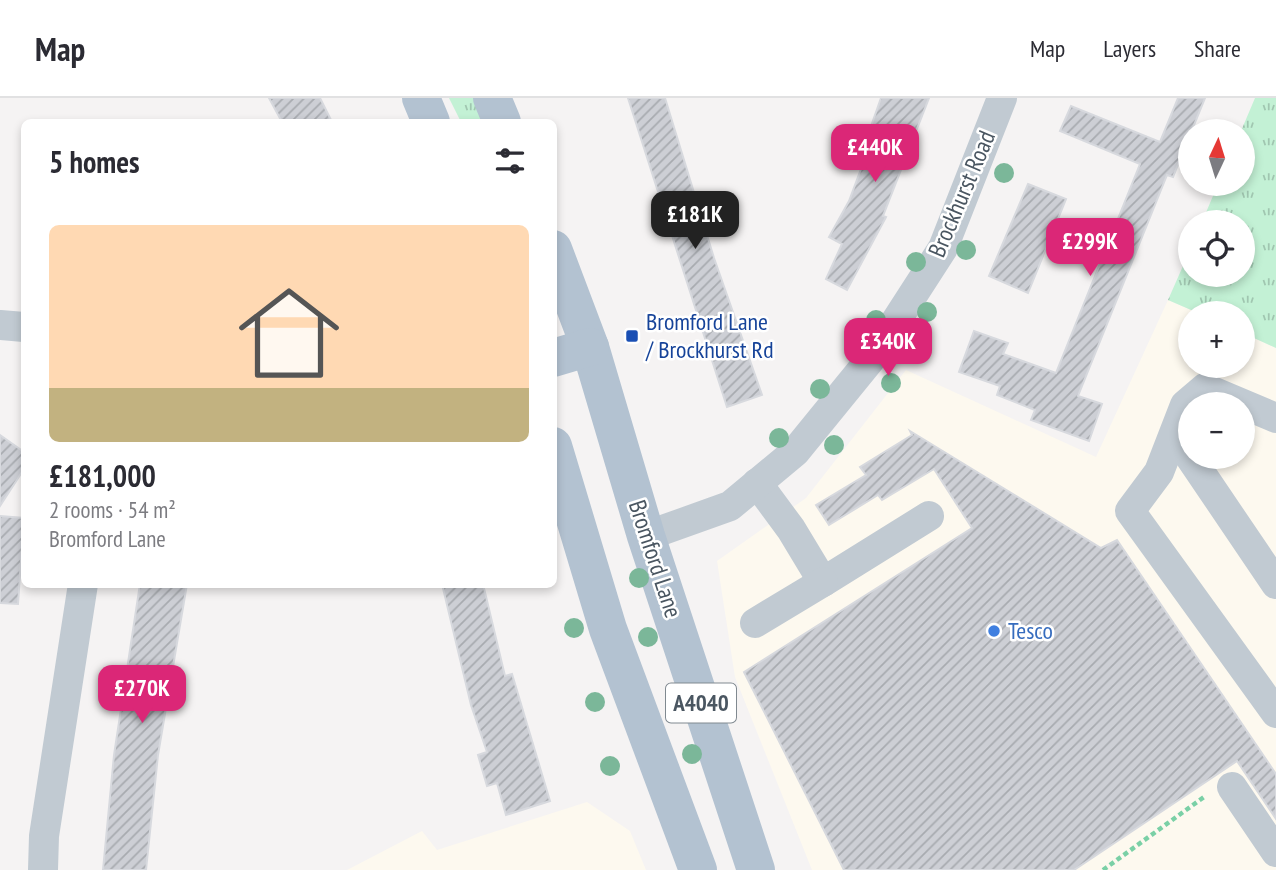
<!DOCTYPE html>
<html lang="en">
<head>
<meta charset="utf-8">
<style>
  body { margin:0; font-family:"PT Sans Narrow",sans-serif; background:#f2f2f3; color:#2b2b33; height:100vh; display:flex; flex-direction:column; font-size:26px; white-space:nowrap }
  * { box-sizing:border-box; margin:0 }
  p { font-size:23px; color:#7c7c81 }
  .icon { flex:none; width:38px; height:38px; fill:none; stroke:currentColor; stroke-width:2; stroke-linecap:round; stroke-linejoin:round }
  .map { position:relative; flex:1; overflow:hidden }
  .details { position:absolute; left:21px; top:21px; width:536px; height:469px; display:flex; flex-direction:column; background:#fff; border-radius:10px; box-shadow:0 4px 10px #0003 }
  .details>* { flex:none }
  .needle { width:46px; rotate:4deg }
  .tools { position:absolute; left:1178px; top:21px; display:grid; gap:14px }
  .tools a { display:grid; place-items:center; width:77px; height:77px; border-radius:50%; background:#fff; box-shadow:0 4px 10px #0003; font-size:35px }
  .price { position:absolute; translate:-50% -60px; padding:0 16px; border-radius:14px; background:#db2777; color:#fff; font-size:23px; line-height:46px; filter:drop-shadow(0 2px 4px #0008) }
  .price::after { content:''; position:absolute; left:50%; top:42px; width:21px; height:16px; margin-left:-10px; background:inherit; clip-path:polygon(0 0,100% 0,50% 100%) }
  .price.active { background:#222; color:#fff }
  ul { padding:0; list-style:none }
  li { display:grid; align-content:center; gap:14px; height:371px; padding:0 28px }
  li span { display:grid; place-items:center; height:217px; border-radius:10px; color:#555 }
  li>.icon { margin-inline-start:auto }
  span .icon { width:126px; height:126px; fill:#fffc; stroke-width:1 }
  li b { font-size:30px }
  h2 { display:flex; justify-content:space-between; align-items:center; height:84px; padding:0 28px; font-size:30px }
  header { display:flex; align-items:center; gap:42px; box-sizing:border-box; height:98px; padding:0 35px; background:#fff; border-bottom:2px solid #e1e1e2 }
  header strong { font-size:33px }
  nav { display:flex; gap:38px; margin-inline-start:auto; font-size:24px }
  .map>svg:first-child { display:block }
  .commercial { fill:#fdf9ef; fill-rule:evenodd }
  .grass { fill:url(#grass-tufts) }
  .building { fill:url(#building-hatch); stroke:#d7d9de; stroke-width:2 }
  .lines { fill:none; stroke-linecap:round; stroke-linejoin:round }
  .path { stroke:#7ad0a6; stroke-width:4.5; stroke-dasharray:5 3.5; stroke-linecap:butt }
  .minor { stroke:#c1cad2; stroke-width:30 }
  .major { stroke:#b3c2d1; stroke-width:38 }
  .tree { fill:#7bb799 }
  .transit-dot { fill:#1a4fb4; stroke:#fff; stroke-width:2.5 }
  .shop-dot { fill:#3f7fe0; stroke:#fff; stroke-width:2.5 }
  .labels { text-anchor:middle; stroke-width:5; stroke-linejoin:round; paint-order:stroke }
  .shield { fill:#fff; stroke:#808990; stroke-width:2 }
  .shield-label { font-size:23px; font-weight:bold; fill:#4a5661 }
  .street-label { font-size:24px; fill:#4a5661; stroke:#fff }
  .transit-label { font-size:24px; fill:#164399; stroke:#fff; text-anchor:start }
  .shop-label { font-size:24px; fill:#366cbe; stroke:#fff; text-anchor:start }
</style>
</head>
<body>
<header>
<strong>Map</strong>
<nav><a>Map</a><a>Layers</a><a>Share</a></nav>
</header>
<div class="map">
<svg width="1276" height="772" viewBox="0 0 1276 772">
  <defs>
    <pattern id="grass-tufts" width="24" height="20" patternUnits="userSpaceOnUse" patternTransform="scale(1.75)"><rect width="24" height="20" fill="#c3f1d5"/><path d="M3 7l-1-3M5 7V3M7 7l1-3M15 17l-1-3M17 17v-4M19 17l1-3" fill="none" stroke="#a0c6b0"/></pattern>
    <pattern id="building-hatch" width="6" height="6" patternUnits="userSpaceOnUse" patternTransform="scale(1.75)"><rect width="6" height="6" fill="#cdcfd5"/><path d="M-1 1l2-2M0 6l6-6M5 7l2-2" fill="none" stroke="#a8abb0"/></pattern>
  </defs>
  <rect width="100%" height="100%" fill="#f5f3f3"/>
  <!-- commercial -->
  <g class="commercial">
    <path d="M1168,202L1198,215H1190V268H1242L1243,235L1276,250V772H812L735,579L717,463L806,400L906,272L1096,359ZM1190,306H1242V359H1190Z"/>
    <path d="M587,704L630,733L646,772H347L422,733L437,752Z"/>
  </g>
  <!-- grass -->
  <g class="grass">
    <path d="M449,0H481L491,24H461Z"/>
    <path d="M1255,0H1276V250L1243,235L1242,215H1198L1168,202L1190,152V177H1242V124H1202L1218,86H1242L1241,33Z"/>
  </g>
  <!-- building -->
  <g class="building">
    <path d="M269,0H320L332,24H282Z"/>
    <path d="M628,0H665L714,160L762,297L727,309Z"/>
    <path d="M881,0H929L883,118L886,119L847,192L826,181L842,146L829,139L849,103L874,36L869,34Z"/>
    <path d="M1178,0H1205L1173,79L1167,77L1078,298L1102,306L1089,343L1031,322L1035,312L997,297L1000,288L959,274L974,233L1008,245L1003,256L1056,275L1140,66L1060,33L1071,8L1160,44Z"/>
    <path d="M1028,86L1066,101L1028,195L989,178Z"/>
    <path d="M910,333L1101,450L1117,442L1276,676V721L1237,663L1074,772H844L744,574L972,430L934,371L882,402L878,397L829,427L816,407L866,377L860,369L912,337Z"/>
    <path d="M0,337L24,354V371L0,408Z"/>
    <path d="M0,418L24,420L18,506L0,505Z"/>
    <path d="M140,486H187L158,657L146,772H103L114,657Z"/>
    <path d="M442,486H483L505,578L512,576L550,703L506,717L497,685L487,688L478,657L487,654L471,607Z"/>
  </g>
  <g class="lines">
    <!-- path -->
    <path class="path" d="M1103,772L1204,699"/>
    <!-- minor -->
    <g class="minor">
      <path d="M0,227L24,229"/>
      <path d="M1276,320L1205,290L1185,307L1159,374L1130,413L1276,615"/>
      <path d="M1190,359L1276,486"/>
      <path d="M757,385L791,431L823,484L929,418"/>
      <path d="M646,438L730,408L795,354L874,257L943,150L1002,0"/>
      <path d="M755,525L823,484"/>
      <path d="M1232,689L1276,754"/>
      <path d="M43,772L44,738L83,486"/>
    </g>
    <!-- major -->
    <g class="major">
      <path d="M421,0L431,24"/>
      <path d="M492,0L502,24"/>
      <path d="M553,151L590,249L646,438L756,772"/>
      <path d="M553,260L590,249"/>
      <path d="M553,348L608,531L698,772"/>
    </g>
  </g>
  <!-- trees -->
  <g class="tree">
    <circle cx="1004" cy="75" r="10"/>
    <circle cx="966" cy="152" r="10"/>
    <circle cx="916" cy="164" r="10"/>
    <circle cx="927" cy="214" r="10"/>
    <circle cx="876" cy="222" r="10"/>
    <circle cx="891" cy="285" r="10"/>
    <circle cx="820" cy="291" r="10"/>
    <circle cx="779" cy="340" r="10"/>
    <circle cx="834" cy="347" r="10"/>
    <circle cx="639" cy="480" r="10"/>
    <circle cx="574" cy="530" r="10"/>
    <circle cx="648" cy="539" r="10"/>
    <circle cx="595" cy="604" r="10"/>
    <circle cx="692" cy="656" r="10"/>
    <circle cx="610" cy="668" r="10"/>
  </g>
  <!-- markers -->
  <rect class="transit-dot" x="625" y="231" width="14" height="14" rx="3.5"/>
  <circle class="shop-dot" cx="994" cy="533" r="7"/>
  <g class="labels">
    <!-- shield labels -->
    <rect class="shield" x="666" y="585.5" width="70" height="39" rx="5"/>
    <g class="shield-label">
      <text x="701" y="613">A4040</text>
    </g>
    <!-- street labels -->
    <g class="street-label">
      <text transform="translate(962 96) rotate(-67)" y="8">Brockhurst Road</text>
      <text transform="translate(655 461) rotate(72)" y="8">Bromford Lane</text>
    </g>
    <!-- transit labels -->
    <g class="transit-label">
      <text x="646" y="232">Bromford Lane<tspan x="646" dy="28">/ Brockhurst Rd</tspan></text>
    </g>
    <!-- shop labels -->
    <g class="shop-label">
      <text x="1008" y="541">Tesco</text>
    </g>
  </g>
</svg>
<div class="tools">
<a><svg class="needle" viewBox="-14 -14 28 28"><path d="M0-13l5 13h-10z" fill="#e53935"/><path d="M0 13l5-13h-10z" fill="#7c7c81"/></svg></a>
<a><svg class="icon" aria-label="locate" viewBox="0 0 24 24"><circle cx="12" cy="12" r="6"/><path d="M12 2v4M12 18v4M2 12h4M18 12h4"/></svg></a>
<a>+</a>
<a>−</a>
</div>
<b class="price" style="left:875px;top:86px">£440K</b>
<b class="price active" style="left:695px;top:153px">£181K</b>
<b class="price" style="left:1090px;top:180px">£299K</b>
<b class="price" style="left:888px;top:280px">£340K</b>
<b class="price" style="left:142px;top:627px">£270K</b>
<section class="details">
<h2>5 homes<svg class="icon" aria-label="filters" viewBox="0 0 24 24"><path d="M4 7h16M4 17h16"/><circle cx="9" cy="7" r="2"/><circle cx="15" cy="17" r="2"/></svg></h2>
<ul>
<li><span style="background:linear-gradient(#ffd9b3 75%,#c2b280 0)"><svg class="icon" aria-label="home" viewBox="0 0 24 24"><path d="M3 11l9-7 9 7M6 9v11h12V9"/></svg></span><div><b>£181,000</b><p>2 rooms · 54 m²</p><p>Bromford Lane</p></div></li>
</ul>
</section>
</div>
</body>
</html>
